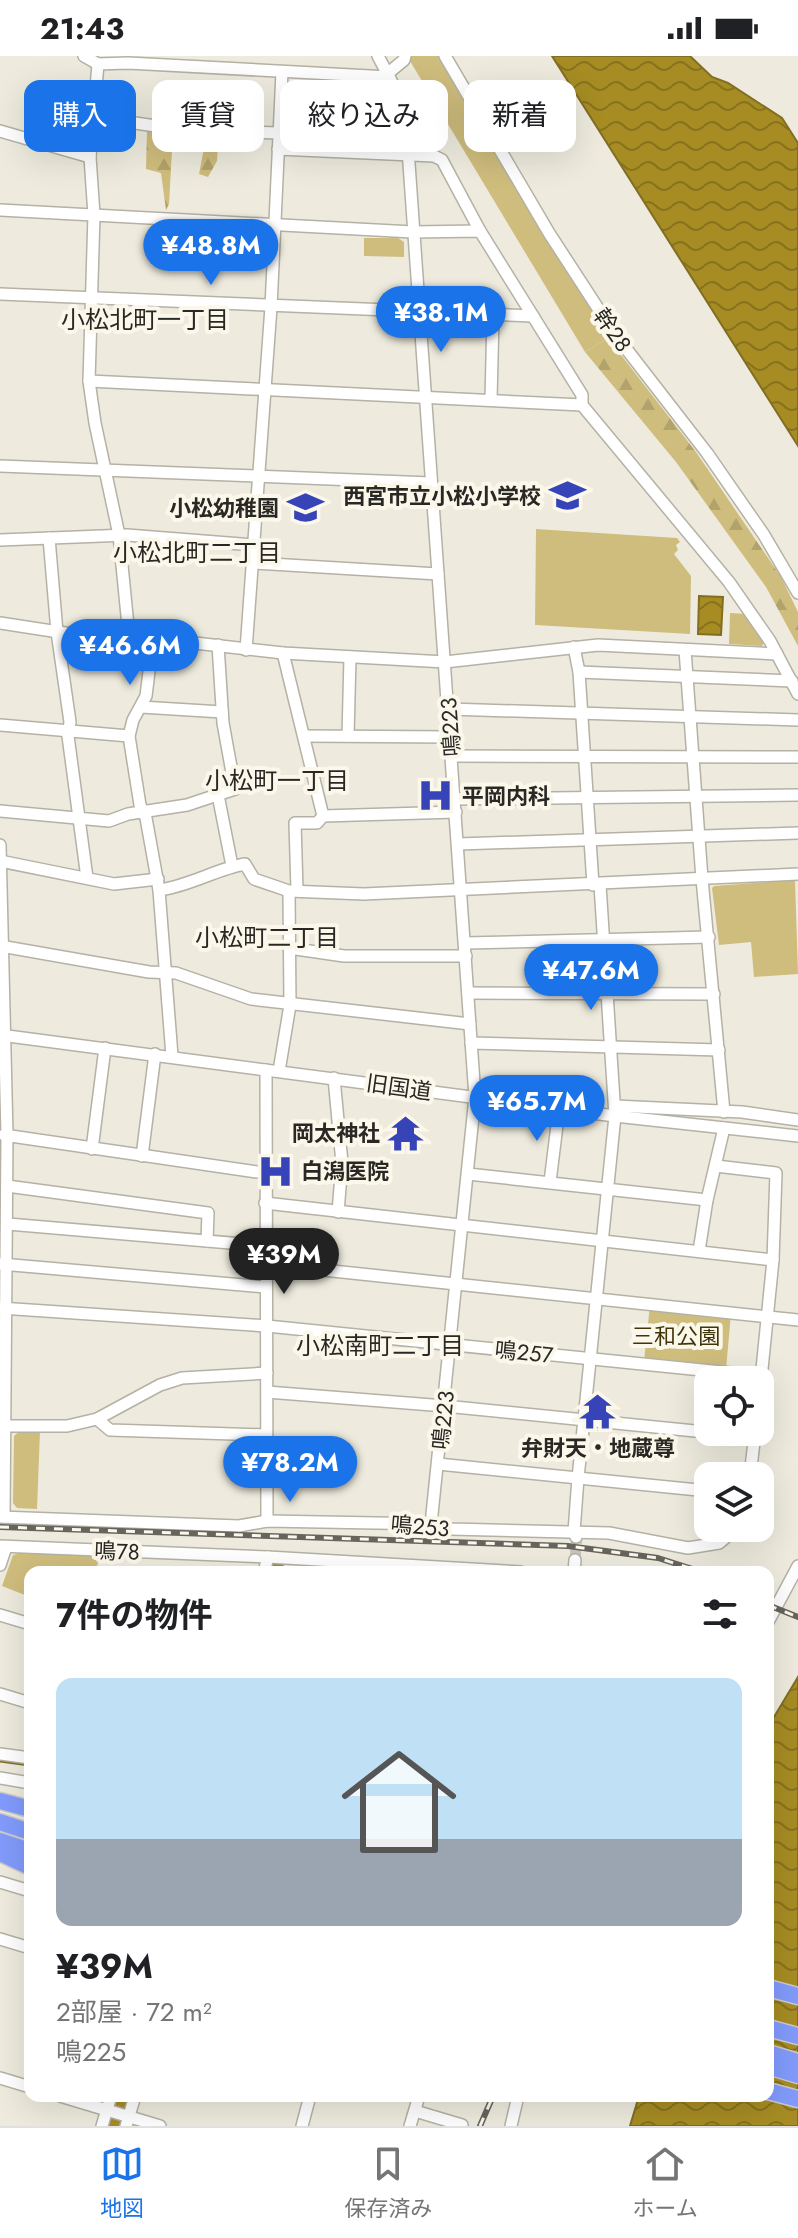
<!DOCTYPE html>
<html lang="ja">
<head>
<meta charset="utf-8">
<style>
  body { margin:0; font-family:Jost,"Noto Sans JP",sans-serif; background:#f2f2f2; color:#202124; height:100vh; display:flex; flex-direction:column; font-size:30px; white-space:nowrap }
  * { box-sizing:border-box; margin:0 }
  p { font-size:26px; color:#757577 }
  .icon { flex:none; width:44px; height:44px; fill:none; stroke:currentColor; stroke-width:2; stroke-linecap:round; stroke-linejoin:round }
  .map { position:relative; flex:1; overflow:hidden }
  .drawer { position:absolute; left:24px; top:1510px; width:750px; height:536px; display:flex; flex-direction:column; background:#fff; border-radius:16px; box-shadow:0 8px 32px #0002 }
  .drawer>* { flex:none }
  .hud { position:absolute; left:24px; top:24px; width:750px; height:72px; display:flex; gap:16px }
  .controls { position:absolute; left:694px; top:1310px; display:grid; gap:16px }
  .controls a { display:grid; place-items:center; width:80px; height:80px; border-radius:16px; background:#fff; box-shadow:0 8px 32px #0002; font-size:40px }
  .price { position:absolute; translate:-50% -68px; padding:0 18px; border-radius:28px; background:#1a73e8; color:#fff; font-size:26px; line-height:52px; filter:drop-shadow(0 2px 4px #0008) }
  .price::after { content:''; position:absolute; left:50%; top:48px; width:24px; height:18px; margin-left:-12px; background:inherit; clip-path:polygon(0 0,100% 0,50% 100%) }
  .price.selected { background:#222; color:#fff }
  ul { padding:0; list-style:none }
  li { display:grid; align-content:center; gap:16px; height:424px; padding:0 32px }
  li+li { border-top:2px solid #e0e0e0 }
  li span { display:grid; place-items:center; height:248px; border-radius:16px; color:#555 }
  li>.icon { margin-inline-start:auto }
  span .icon { width:144px; height:144px; fill:#fffc; stroke-width:1 }
  li b { font-size:34px }
  h2 { display:flex; justify-content:space-between; align-items:center; height:96px; padding:0 32px; font-size:34px }
  .tag { padding:0 28px; border-radius:16px; background:#fff; box-shadow:0 8px 32px #0002; font-size:28px; line-height:72px }
  .tag.selected { background:#1a73e8; color:#fff }
  .status { display:flex; justify-content:space-between; align-items:center; height:56px; padding:0 40px; background:#fff; direction:ltr }
  .status svg { height:22px; fill:currentColor }
  .tab-bar { display:flex; justify-content:space-around; align-items:center; height:112px; border-top:2px solid #e0e0e0; background:#fff; font-size:22px; color:#757577 }
  .tab-bar a { display:grid; justify-items:center; gap:4px }
  .tab-bar .selected { color:#1a73e8 }
  .map>svg:first-child { display:block }
  .green { fill:#cfbd7d }
  .forest { fill:url(#forest-firs) }
  .water { fill:url(#water-waves); stroke:#816e23; stroke-width:2 }
  .lines { fill:none; stroke-linecap:round; stroke-linejoin:round }
  .stream { stroke:#816e23; stroke-width:3 }
  .river { stroke:#a68c23; stroke-width:20 }
  .minor-tunnel { stroke:#c7c4b9; stroke-width:11; stroke-dasharray:11 5.5; stroke-linecap:butt }
  .minor-casing { stroke:#b4b1a5; stroke-width:14 }
  .highway-casing { stroke:#cccbca; stroke-width:19 }
  .minor { stroke:#fff; stroke-width:11 }
  .highway { stroke:#829bfc; stroke-width:16 }
  .rail-casing { stroke:#67645e; stroke-width:6 }
  .rail { stroke:#fbf8eb; stroke-width:3; stroke-dasharray:9; stroke-linecap:butt }
  .labels { text-anchor:middle; stroke-width:8; stroke-linejoin:round; paint-order:stroke }
  .street-label { font-size:22px; fill:#2a2824; stroke:#fbf8eb }
  .poi-label { font-size:22px; font-weight:bold; fill:#2a2824; stroke:#fbf8eb; text-anchor:end }
  .park-label { font-size:22px; fill:#40350a; stroke:#fbf8eb }
  .neighbourhood-label { font-size:24px; fill:#2a2824; stroke:#fbf8eb }
</style>
</head>
<body>
<div class="status"><b>21:43</b><svg viewBox="0 0 49 12"><path d="M0 12V9h3v3zM5 12V6h3v6zM10 12V3h3v9zM15 12V0h3v12zM26 1h20v11H26zM47 4h2v5h-2z"/></svg></div>
<div class="map">
<svg width="798" height="2070" viewBox="0 0 798 2070">
  <defs>
    <pattern id="forest-firs" width="22" height="20" patternUnits="userSpaceOnUse" patternTransform="scale(2)"><rect width="22" height="20" fill="#cfbd7d"/><path d="M5 1l3.5 6h-7zM16 11l3.5 6h-7z" fill="#b2a26c"/></pattern>
    <pattern id="water-waves" width="16" height="10" patternUnits="userSpaceOnUse" patternTransform="scale(2)"><rect width="16" height="10" fill="#a68c23"/><path d="M0 5q4-4 8 0t8 0" fill="none" stroke="#87721e"/></pattern>
  </defs>
  <rect width="100%" height="100%" fill="#eeebde"/>
  <!-- green -->
  <g class="green">
    <path d="M407,0H439L608,282L585,296Z"/>
    <path d="M364,182H398L404,186V201L364,200Z"/>
    <path d="M536,473L677,482L680,486L676,489L678,494L674,498L691,520L690,578L535,569Z"/>
    <path d="M730,557L747,558L765,585L762,590L729,588Z"/>
    <path d="M795,824L798,918L754,921L751,886L719,889L712,832L714,830Z"/>
    <path d="M650,1249L731,1258L726,1313L644,1305Z"/>
    <path d="M20,1375H40L37,1453L17,1452L13,1447L14,1380Z"/>
    <path d="M29,1494L101,1498L95,1516H30V1541L2,1530L13,1499Z"/>
  </g>
  <!-- forest -->
  <g class="forest">
    <path d="M147,75L177,78L172,95L169,148L166,154L161,117L146,113Z"/>
    <path d="M200,82L218,89L217,105L208,121L199,118L204,92Z"/>
    <path d="M608,282L696,396L781,521L798,556V590L766,531L676,406L585,296Z"/>
  </g>
  <!-- water -->
  <g class="water">
    <path d="M552,0H690L712,21L728,27L782,62L798,87V390Z"/>
    <path d="M699,540L723,541L721,579L698,578Z"/>
    <path d="M798,1621V2070H630L639,2040H768V1671Z"/>
  </g>
  <g class="lines">
    <!-- stream -->
    <path class="stream" d="M0,1705L30,1709"/>
    <!-- river -->
    <g class="river">
      <path d="M274,1516L275,1514"/>
      <path d="M116,2070L124,2040"/>
    </g>
    <!-- minor-tunnel -->
    <path class="minor-tunnel" d="M575,1504L577,1482"/>
    <defs>
      <g id="minor">
        <path d="M84,0L98,8L128,7L389,21"/>
        <path d="M378,0L405,51L475,1041L431,1468"/>
        <path d="M445,0L549,177L614,277L707,397L764,479L798,537"/>
        <path d="M98,8L90,101L94,159L89,325L95,367L119,479L129,580"/>
        <path d="M387,18L404,4L405,0"/>
        <path d="M94,61L183,74L279,77"/>
        <path d="M0,75L90,101"/>
        <path d="M278,93L434,100L442,104L480,175"/>
        <path d="M0,154L413,176L480,175L582,339V349L729,526L770,585L798,638"/>
        <path d="M0,238L533,260"/>
        <path d="M89,325L582,349"/>
        <path d="M491,344L493,260"/>
        <path d="M0,410L431,427"/>
        <path d="M49,482L57,576L70,666L68,680L87,822"/>
        <path d="M0,484L127,479L254,489"/>
        <path d="M253,507L438,518"/>
        <path d="M0,567L91,581L129,580L153,583L169,581L195,587L283,597L445,606L598,589L777,598"/>
        <path d="M153,583L146,640L133,664L129,680L140,749L146,762L159,834L172,1000"/>
        <path d="M574,591L579,616L593,829"/>
        <path d="M246,594L271,251L282,16"/>
        <path d="M685,594L702,823L724,1056"/>
        <path d="M283,597L323,760"/>
        <path d="M579,616L792,625"/>
        <path d="M141,651L222,656"/>
        <path d="M449,653L798,664"/>
        <path d="M0,669L129,680"/>
        <path d="M304,680L451,681"/>
        <path d="M348,680L350,601"/>
        <path d="M452,700L798,701"/>
        <path d="M218,739L232,810"/>
        <path d="M455,743L798,739"/>
        <path d="M0,755L109,765L128,758L187,749L235,733L223,667L218,589"/>
        <path d="M323,760L456,756"/>
        <path d="M458,788L798,777"/>
        <path d="M0,789L7,1079L4,1461"/>
        <path d="M0,805L114,828L158,823"/>
        <path d="M159,834C190,830 216,813 245,808L254,823L289,835L364,838L798,818"/>
        <path d="M297,834L295,767H317L323,760"/>
        <path d="M465,887L709,881"/>
        <path d="M0,890L149,916L176,917L251,943L470,968"/>
        <path d="M289,892L344,900H466"/>
        <path d="M468,937L714,938"/>
        <path d="M0,979L615,1060L798,1080"/>
        <path d="M471,987L719,994"/>
        <path d="M266,1014L267,1465"/>
        <path d="M279,1015L290,949L289,835"/>
        <path d="M334,1022L342,1107L338,1156"/>
        <path d="M615,1050L742,1056L798,1064"/>
        <path d="M4,1079L264,1117"/>
        <path d="M92,1093L105,992"/>
        <path d="M142,1100L155,998"/>
        <path d="M716,1110L776,1117L773,1204L760,1333"/>
        <path d="M468,1118L707,1144"/>
        <path d="M550,1126L559,1053"/>
        <path d="M7,1130L208,1157L207,1185"/>
        <path d="M265,1147L773,1204"/>
        <path d="M8,1168L266,1190"/>
        <path d="M699,1195L707,1144L724,1072"/>
        <path d="M1,1208L266,1231"/>
        <path d="M266,1208L798,1264"/>
        <path d="M0,1252L267,1270L761,1320"/>
        <path d="M267,1336L445,1350L755,1381"/>
        <path d="M97,1363L110,1374L266,1379"/>
        <path d="M1,1370H67L97,1363L160,1329L182,1322L267,1317"/>
        <path d="M438,1408L708,1435"/>
        <path d="M750,1420L755,1377"/>
        <path d="M0,1461L239,1470L267,1465L431,1468L451,1473L609,1477L688,1492L719,1487L737,1472"/>
        <path d="M576,1481L574,1476L578,1422L615,1060L600,829"/>
        <path d="M0,1490L268,1501L521,1516"/>
        <path d="M0,1509L6,1491"/>
        <path d="M264,1516L268,1501"/>
        <path d="M574,1516L575,1504"/>
        <path d="M0,1559L30,1568"/>
        <path d="M768,1566L798,1510"/>
        <path d="M0,1638L30,1647"/>
        <path d="M0,1698L30,1702"/>
        <path d="M0,1722L30,1727"/>
        <path d="M0,1826L30,1835"/>
        <path d="M0,1883L30,1892"/>
        <path d="M0,2022L30,2031"/>
        <path d="M60,2040L160,2070"/>
        <path d="M415,2055L462,2069"/>
        <path d="M102,2070L111,2040"/>
        <path d="M126,2070L135,2040"/>
        <path d="M302,2070L310,2040"/>
        <path d="M410,2070L419,2040"/>
        <path d="M511,2070L518,2040"/>
      </g>
      <g id="highway">
        <path d="M0,1745L30,1753"/>
        <path d="M0,1766L30,1776"/>
        <path d="M0,1785L30,1795"/>
        <path d="M0,1797L30,1811"/>
        <path d="M768,1932L798,1940"/>
        <path d="M768,1972L798,1980"/>
        <path d="M768,1997L798,2006"/>
        <path d="M768,2010L798,2019"/>
        <path d="M768,2035L798,2043"/>
      </g>
    </defs>
    <!-- minor casing -->
    <use href="#minor" class="minor-casing"/>
    <!-- highway casing -->
    <use href="#highway" class="highway-casing"/>
    <!-- minor -->
    <use href="#minor" class="minor"/>
    <!-- highway -->
    <use href="#highway" class="highway"/>
    <defs>
      <g id="rail">
        <path d="M0,1471L568,1490L658,1502L702,1516"/>
        <path d="M768,1549L798,1561"/>
        <path d="M480,2070L493,2040"/>
      </g>
    </defs>
    <!-- rail casing -->
    <use href="#rail" class="rail-casing"/>
    <!-- rail -->
    <use href="#rail" class="rail"/>
  </g>
  <!-- icons -->
  <defs>
    <symbol id="school-bare" viewBox="-9 -9 18 18"><path d="M0-5L7-2L0 1L-7-2ZM-4 1L0 2.5L4 1V4Q0 6-4 4Z" fill="#3644b7" stroke="#fbf8eb" stroke-width="2.5" paint-order="stroke"/></symbol>
    <symbol id="hospital-bare" viewBox="-9 -9 18 18"><path d="M-5-5h3v3.5h4V-5h3V5h-3V1.5h-4V5h-3Z" fill="#3644b7" stroke="#fbf8eb" stroke-width="2.5" paint-order="stroke"/></symbol>
    <symbol id="temple-bare" viewBox="-9 -9 18 18"><path d="M0-6L5-2H3V0L6.5 2.5H4V6H1.5V3h-3V6H-4V2.5H-6.5L-3 0V-2H-5Z" fill="#3644b7" stroke="#fbf8eb" stroke-width="2.5" paint-order="stroke"/></symbol>
  </defs>
  <g fill-rule="evenodd">
    <use href="#school-bare" x="542" y="414" width="51" height="51"/>
    <use href="#school-bare" x="280" y="426" width="51" height="51"/>
    <use href="#hospital-bare" x="410" y="714" width="51" height="51"/>
    <use href="#temple-bare" x="380" y="1052" width="51" height="51"/>
    <use href="#hospital-bare" x="250" y="1090" width="51" height="51"/>
    <use href="#temple-bare" x="572" y="1330" width="51" height="51"/>
  </g>
  <g class="labels">
    <!-- street labels -->
    <g class="street-label">
      <text transform="translate(613 274) rotate(55)" y="8">幹２８</text>
      <text transform="translate(450 671) rotate(-94)" y="8">鳴223</text>
      <text transform="translate(399 1031) rotate(8)" y="8">旧国道</text>
      <text transform="translate(524 1296) rotate(6)" y="8">鳴257</text>
      <text transform="translate(443 1364) rotate(-84)" y="8">鳴223</text>
      <text transform="translate(420 1470) rotate(5)" y="8">鳴253</text>
      <text transform="translate(117 1495) rotate(2)" y="8">鳴78</text>
    </g>
    <!-- poi labels -->
    <g class="poi-label">
      <text x="541" y="448">西宮市立小松小学校</text>
      <text x="279" y="460">小松幼稚園</text>
      <text x="462" y="748" text-anchor="start">平岡内科</text>
      <text x="380" y="1085">岡太神社</text>
      <text x="301" y="1123" text-anchor="start">白潟医院</text>
      <text x="598" y="1400" text-anchor="middle">弁財天・地蔵尊</text>
    </g>
    <!-- park labels -->
    <g class="park-label">
      <text x="676" y="1288">三和公園</text>
    </g>
    <!-- neighbourhood labels -->
    <g class="neighbourhood-label">
      <text x="145" y="272">小松北町一丁目</text>
      <text x="197" y="505">小松北町二丁目</text>
      <text x="277" y="733">小松町一丁目</text>
      <text x="267" y="890">小松町二丁目</text>
      <text x="380" y="1298">小松南町二丁目</text>
    </g>
  </g>
</svg>
<div class="controls">
<a><svg class="icon" aria-label="locate" viewBox="0 0 24 24"><circle cx="12" cy="12" r="6"/><path d="M12 2v4M12 18v4M2 12h4M18 12h4"/></svg></a>
<a><svg class="icon" aria-label="layers" viewBox="0 0 24 24"><path d="M12 4l9 5-9 5-9-5zM3 14l9 5 9-5"/></svg></a>
</div>
<b class="price" style="left:211px;top:231px">¥48.8M</b>
<b class="price" style="left:441px;top:298px">¥38.1M</b>
<b class="price" style="left:130px;top:631px">¥46.6M</b>
<b class="price" style="left:591px;top:956px">¥47.6M</b>
<b class="price" style="left:537px;top:1087px">¥65.7M</b>
<b class="price selected" style="left:284px;top:1240px">¥39M</b>
<b class="price" style="left:290px;top:1448px">¥78.2M</b>
<div class="hud">
<a class="tag selected">購入</a>
<a class="tag">賃貸</a>
<a class="tag">絞り込み</a>
<a class="tag">新着</a>
</div>
<section class="drawer">
<h2>7件の物件<svg class="icon" aria-label="filters" viewBox="0 0 24 24"><path d="M4 7h16M4 17h16"/><circle cx="9" cy="7" r="2"/><circle cx="15" cy="17" r="2"/></svg></h2>
<ul>
<li><span style="background:linear-gradient(#bfe0f5 65%,#9aa5b1 0)"><svg class="icon" aria-label="home" viewBox="0 0 24 24"><path d="M3 11l9-7 9 7M6 9v11h12V9"/></svg></span><div><b>¥39M</b><p>2部屋 · 72 m²</p><p>鳴225</p></div></li>
</ul>
</section>
</div>
<nav class="tab-bar">
<a class="selected"><svg class="icon" aria-label="map" viewBox="0 0 24 24"><path d="M3 6l6-2 6 2 6-2v14l-6 2-6-2-6 2zM9 4v14M15 6v14"/></svg>地図</a>
<a><svg class="icon" aria-label="saved" viewBox="0 0 24 24"><path d="M7 4h10v16l-5-4-5 4z"/></svg>保存済み</a>
<a><svg class="icon" aria-label="home" viewBox="0 0 24 24"><path d="M3 11l9-7 9 7M6 9v11h12V9"/></svg>ホーム</a>
</nav>
</body>
</html>
